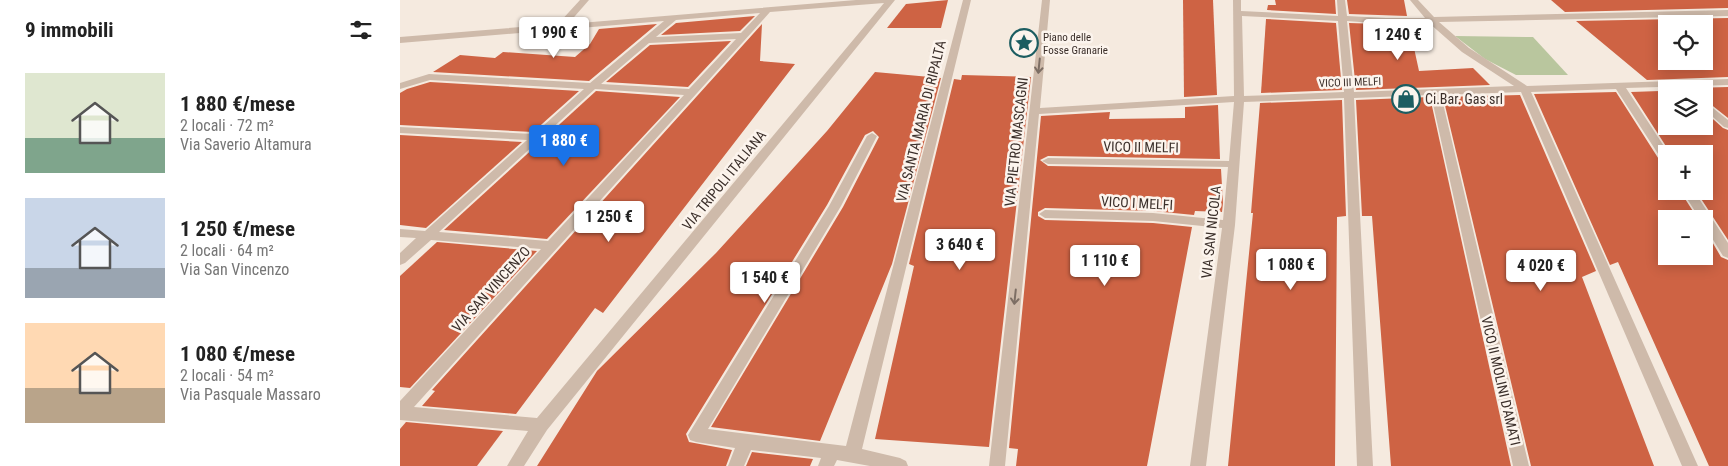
<!DOCTYPE html>
<html lang="it">
<head>
<meta charset="utf-8">
<style>
  body { margin:0; font-family:"Roboto Condensed",sans-serif; background:#f2f2f2; color:#222; height:100vh; display:flex; flex-direction:column; font-size:19px; white-space:nowrap }
  * { box-sizing:border-box; margin:0 }
  p { font-size:16px; color:#767676 }
  .icon { flex:none; width:28px; height:28px; fill:none; stroke:currentColor; stroke-width:2; stroke-linecap:round; stroke-linejoin:round }
  .map { position:relative; flex:1; overflow:hidden }
  .details { display:flex; flex-direction:column; background:#fff; width:400px }
  .details>* { flex:none }
  .controls { position:absolute; left:1258px; top:15px; display:grid; gap:10px }
  .controls a { display:grid; place-items:center; width:55px; height:55px; border-radius:0px; background:#fff; box-shadow:0 2px 12px #0003; font-size:25px }
  .price { position:absolute; translate:-50% -42px; padding:0 11px; border-radius:5px; background:#fff; color:#222; font-size:16px; line-height:32px; filter:drop-shadow(0 1px 2px #0008) }
  .price::after { content:''; position:absolute; left:50%; top:30px; width:15px; height:11px; margin-left:-8px; background:inherit; clip-path:polygon(0 0,100% 0,50% 100%) }
  .price.selected { background:#1a73e8; color:#fff }
  ul { padding:0; list-style:none }
  li { display:flex; align-items:center; gap:15px; height:125px; padding:0 25px }
  li span { display:grid; place-items:center; flex:none; width:140px; height:100px; border-radius:0px; color:#555 }
  li>.icon { margin-inline-start:auto }
  span .icon { width:60px; height:60px; fill:#fffc; stroke-width:1 }
  li b { font-size:21px }
  h2 { display:flex; justify-content:space-between; align-items:center; height:60px; padding:0 25px; font-size:21px }
  main { display:flex; flex:1; min-height:0 }
  .map>svg:first-child { display:block }
  .green { fill:#b9c69e }
  .building { fill:#ce6344; fill-rule:evenodd }
  .lines { fill:none; stroke-linecap:round; stroke-linejoin:round }
  .minor { fill:#cebaaa; fill-rule:evenodd }
  .oneway { stroke:#7d6e64 }
  .labels { text-anchor:middle; stroke-width:5; stroke-linejoin:round; paint-order:stroke }
  .far-poi-label { font-size:11px; fill:#3b2f2a; stroke:#fcf4ed; text-anchor:start }
  .far-street-label { font-size:11px; fill:#3b2f2a; stroke:#fcf4ed }
  .poi-label { font-size:14px; fill:#3b2f2a; stroke:#fcf4ed; text-anchor:start }
  .street-label { font-size:14px; fill:#3b2f2a; stroke:#fcf4ed }
</style>
</head>
<body>
<main>
<section class="details">
<h2>9 immobili<svg class="icon" aria-label="filters" viewBox="0 0 24 24"><path d="M4 7h16M4 17h16"/><circle cx="9" cy="7" r="2"/><circle cx="15" cy="17" r="2"/></svg></h2>
<ul>
<li><span style="background:linear-gradient(#dfe7d0 65%,#7fa58c 0)"><svg class="icon" aria-label="home" viewBox="0 0 24 24"><path d="M3 11l9-7 9 7M6 9v11h12V9"/></svg></span><div><b>1 880 €/mese</b><p>2 locali · 72 m²</p><p>Via Saverio Altamura</p></div></li>
<li><span style="background:linear-gradient(#c9d6e8 70%,#9aa5b1 0)"><svg class="icon" aria-label="home" viewBox="0 0 24 24"><path d="M3 11l9-7 9 7M6 9v11h12V9"/></svg></span><div><b>1 250 €/mese</b><p>2 locali · 64 m²</p><p>Via San Vincenzo</p></div></li>
<li><span style="background:linear-gradient(#ffd9b3 65%,#b9a48a 0)"><svg class="icon" aria-label="home" viewBox="0 0 24 24"><path d="M3 11l9-7 9 7M6 9v11h12V9"/></svg></span><div><b>1 080 €/mese</b><p>2 locali · 54 m²</p><p>Via Pasquale Massaro</p></div></li>
</ul>
</section>
<div class="map">
<svg width="1328" height="466" viewBox="0 0 1328 466">
  <rect width="100%" height="100%" fill="#f5eadf"/>
  <!-- green -->
  <path class="green" d="M1055,36L1133,37L1168,75H1116L1085,59Z"/>
  <!-- building -->
  <g class="building">
    <path d="M548,0L541,28H487L506,4Z"/>
    <path d="M783,0H813L817,95L784,97Z"/>
    <path d="M875,0H935L936,14L867,10L868,5H876Z"/>
    <path d="M947,0H1004L1007,16L949,14Z"/>
    <path d="M1151,0H1328V8L1165,12Z"/>
    <path d="M355,16L340,31L261,35L276,23Z"/>
    <path d="M1328,18V77L1247,80L1176,21ZM1266,24H1304V61H1266Z"/>
    <path d="M866,19L936,23L942,90L861,93Z"/>
    <path d="M949,23L1009,25L1019,71L1073,68L1090,85L956,90Z"/>
    <path d="M257,24L189,81L33,72L60,55L95,58L103,52L175,57L190,44L199,29Z"/>
    <path d="M362,24L360,61L395,64L203,313L195,308L116,414L22,406L35,391L32,390Z"/>
    <path d="M331,41L288,87L206,82L250,45Z"/>
    <path d="M475,72L541,78L492,264L420,441L311,427L443,207L479,137L473,131L465,135L427,205L286,434L289,442L332,450L326,466H137L197,371L316,253L427,131Z"/>
    <path d="M562,75L631,77L589,447L475,439L514,266L509,264L554,79L561,80Z"/>
    <path d="M30,82L179,91L133,132L0,125V93L7,89Z"/>
    <path d="M1328,87V118L1304,99V89H1266V126H1304V111L1323,128L1328,130V240L1296,191H1304V154H1271L1231,92L1260,91L1258,89Z"/>
    <path d="M196,91L280,97L147,239L44,230Z"/>
    <path d="M1216,92L1260,161L1266,163V191H1280L1298,219H1266V256H1304V228L1321,257L1328,260V466H1309L1218,262L1210,265L1134,94Z"/>
    <path d="M1120,95L1196,271L1182,277L1254,466H1131L1043,97Z"/>
    <path d="M1030,97L1111,466H991L972,216H962L956,100Z"/>
    <path d="M942,100L946,216L937,217L935,466H828L853,213H851L860,103Z"/>
    <path d="M818,105L820,159L648,156L640,160L648,166L821,169L823,203L822,212L795,211L794,215L753,211L645,208L638,212V216L645,220L753,223L792,227L747,466H616L618,449L609,448L641,116L710,112L709,119L785,118V107Z"/>
    <path d="M0,135L122,142L26,228L0,225Z"/>
    <path d="M37,242L137,251L10,388L0,387V276Z"/>
    <path d="M6,422L103,431L77,466H0V429Z"/>
    <path d="M352,452L413,459L410,466H346Z"/>
  </g>
  <g class="lines">
    <!-- minor -->
    <g class="minor">
      <path d="M180,0H189L168,24L456,0H495L147,430L124,466H107L128,431L0,420V401L141,249L31,240L5,263L0,265V253L16,238L0,237V229L25,231L127,140L0,133V127L134,134L184,89L30,80L0,89V83L29,74L190,83L264,21L0,43V37L158,24ZM484,3L137,418L14,407L370,12ZM360,13L341,33L256,37L276,20ZM336,39L289,89L201,84L249,43ZM195,89L284,95L148,241L39,232Z"/>
      <path d="M563,0H571L462,449L500,458L506,461L508,466H470L437,460L434,466H418L421,458L351,450L344,466H328L335,448L296,442L290,440L288,435L429,206L467,136L472,133L477,136L441,206L308,429L446,446Z"/>
      <path d="M642,0H650L640,108L834,96L833,0H841V11L938,16L937,0H945L947,16L986,18H1025L1010,0H1018L1034,17L1328,10V16L1039,22L1069,48L1127,86L1328,79V85L1226,88L1269,154H1266V161L1262,160L1216,89L1131,92L1298,466H1282L1121,92L1041,95L1129,466H1113L1031,95L954,98L973,466H957L944,98L844,102L835,225L806,466H790L822,228L753,221L645,218L639,214L645,210L753,213L823,220L828,167L648,164L642,161L648,158L829,161L834,102L639,114L605,466H589ZM842,16L938,21L944,92L844,96ZM947,21L986,24L1029,23L1062,52L1114,86L954,92Z"/>
      <path d="M1304,101L1328,120V128L1324,127L1304,109Z"/>
      <path d="M1282,191H1294L1328,243V258L1323,256L1304,225V219H1300Z"/>
    </g>
  </g>
  <!-- one-way arrows -->
  <defs><path id="oneway-shaft" d="M-6 0H5M1.5-3L5.5 0L1.5 3" fill="none" stroke-width="1.6" stroke-linecap="round" stroke-linejoin="round" transform="scale(1.25)"/></defs>
  <g class="oneway">
    <use href="#oneway-shaft" transform="translate(639 66) rotate(96)"/>
    <use href="#oneway-shaft" transform="translate(615 297) rotate(96)"/>
  </g>
  <!-- icons -->
  <defs>
    <symbol id="sight-ring" viewBox="-11 -11 22 22"><circle r="9.5" fill="#fcf4ed" stroke="#1c5d61" stroke-width="1.5"/><path d="M0-6L1.8-2.2L6-1.7L2.9 1.2L3.7 5.4L0 3.3L-3.7 5.4L-2.9 1.2L-6-1.7L-1.8-2.2Z" fill="#1c5d61"/></symbol>
    <symbol id="shop-ring" viewBox="-11 -11 22 22"><circle r="9.5" fill="#fcf4ed" stroke="#1c5d61" stroke-width="1.5"/><path d="M-5-2.5h2.3a2.7 3.5 0 0 1 5.4 0H5L5.5 6h-11ZM-1.5-2.5h3a1.5 2.3 0 0 0-3 0Z" fill="#1c5d61"/></symbol>
  </defs>
  <g fill-rule="evenodd">
    <use href="#sight-ring" x="608" y="27" width="32" height="32"/>
    <use href="#shop-ring" x="990" y="83" width="32" height="32"/>
  </g>
  <g class="labels">
    <!-- far-poi labels -->
    <g class="far-poi-label">
      <text x="643" y="41">Piano delle<tspan x="643" dy="13">Fosse Granarie</tspan></text>
    </g>
    <!-- far-street labels -->
    <g class="far-street-label">
      <text transform="translate(950 82) rotate(-2)" y="4">VICO III MELFI</text>
    </g>
    <!-- poi labels -->
    <g class="poi-label">
      <text x="1025" y="104">Ci.Bar. Gas srl</text>
    </g>
    <!-- street labels -->
    <g class="street-label">
      <text transform="translate(521 121) rotate(-76)" y="5">VIA SANTA MARIA DI RIPALTA</text>
      <text transform="translate(616 142) rotate(-84)" y="5">VIA PIETRO MASCAGNI</text>
      <text transform="translate(741 147) rotate(1)" y="5">VICO II MELFI</text>
      <text transform="translate(324 180) rotate(-51)" y="5">VIA TRIPOLI ITALIANA</text>
      <text transform="translate(737 203) rotate(3)" y="5">VICO I MELFI</text>
      <text transform="translate(811 232) rotate(-84)" y="5">VIA SAN NICOLA</text>
      <text transform="translate(91 289) rotate(-48)" y="5">VIA SAN VINCENZO</text>
      <text transform="translate(1101 381) rotate(77)" y="5">VICO II MOLINI D'AMATI</text>
    </g>
  </g>
</svg>
<div class="controls">
<a><svg class="icon" aria-label="locate" viewBox="0 0 24 24"><circle cx="12" cy="12" r="6"/><path d="M12 2v4M12 18v4M2 12h4M18 12h4"/></svg></a>
<a><svg class="icon" aria-label="layers" viewBox="0 0 24 24"><path d="M12 4l9 5-9 5-9-5zM3 14l9 5 9-5"/></svg></a>
<a>+</a>
<a>−</a>
</div>
<b class="price" style="left:154px;top:59px">1 990 €</b>
<b class="price" style="left:998px;top:61px">1 240 €</b>
<b class="price selected" style="left:164px;top:167px">1 880 €</b>
<b class="price" style="left:209px;top:243px">1 250 €</b>
<b class="price" style="left:560px;top:271px">3 640 €</b>
<b class="price" style="left:705px;top:287px">1 110 €</b>
<b class="price" style="left:891px;top:291px">1 080 €</b>
<b class="price" style="left:1141px;top:292px">4 020 €</b>
<b class="price" style="left:365px;top:304px">1 540 €</b>
</div>
</main>
</body>
</html>
